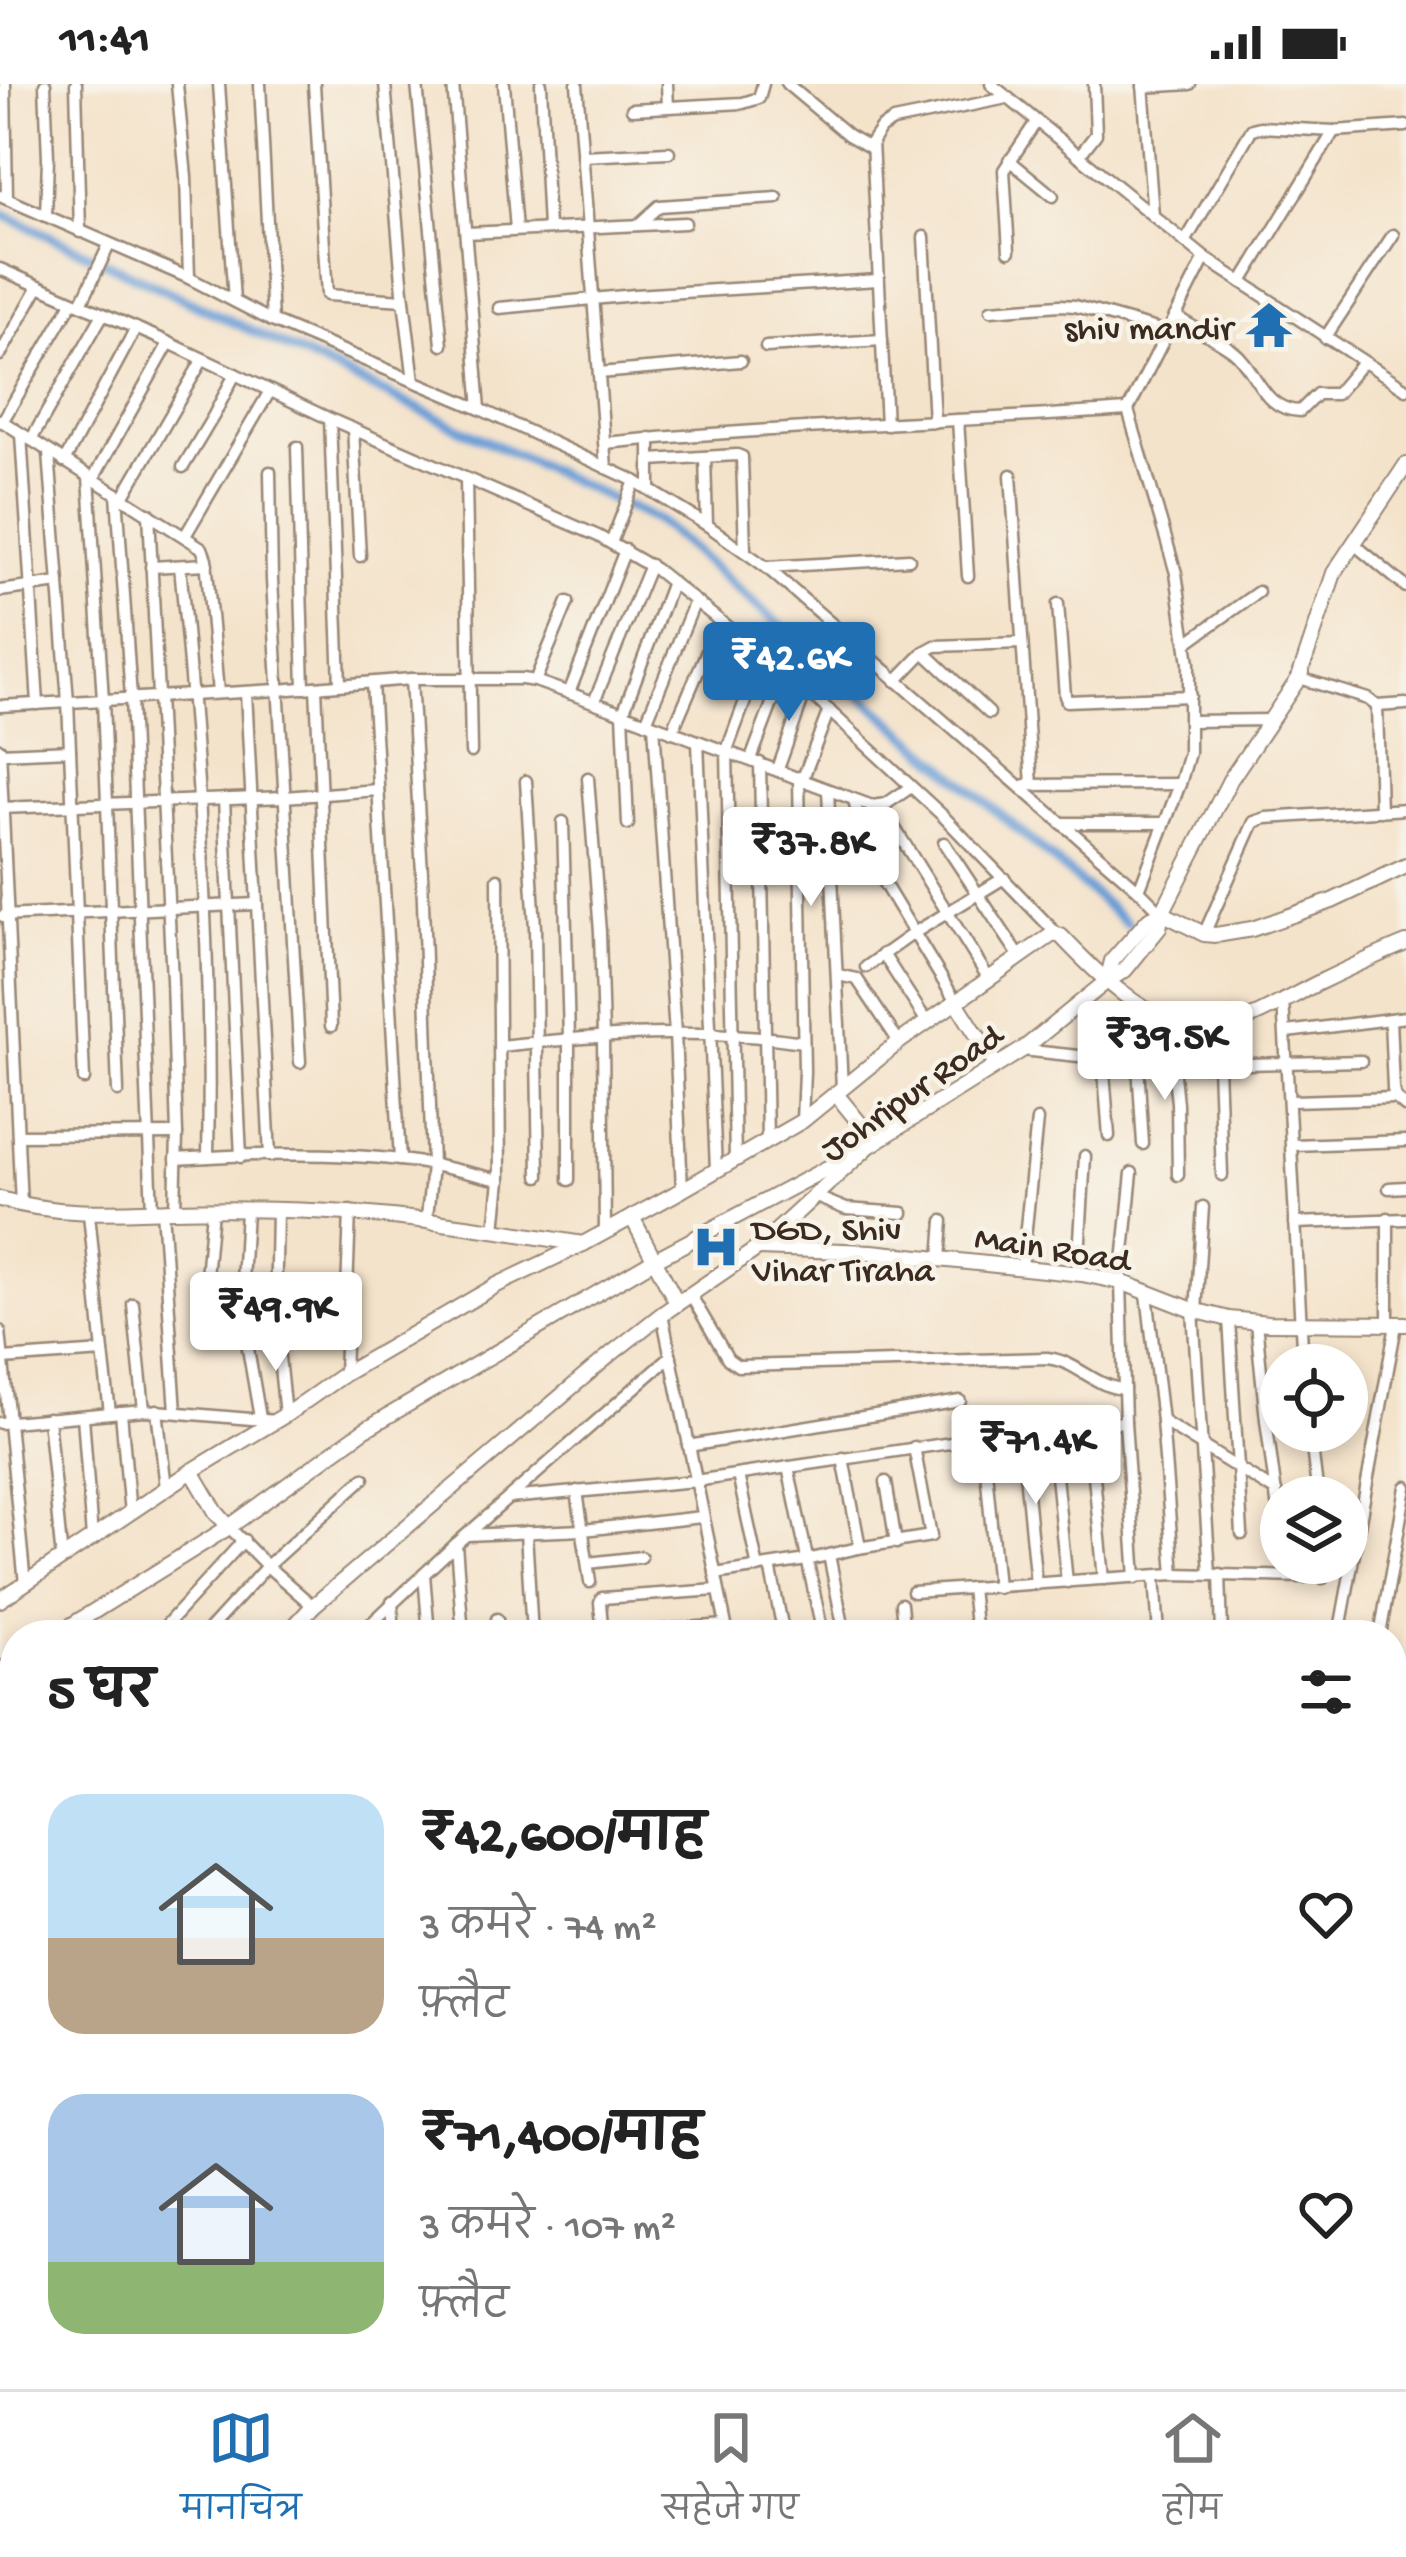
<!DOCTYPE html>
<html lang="hi">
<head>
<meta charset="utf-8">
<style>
  body { margin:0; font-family:"Gochi Hand","Playpen Sans Deva",sans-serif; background:#f6f6f6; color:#222; height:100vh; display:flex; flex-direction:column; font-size:45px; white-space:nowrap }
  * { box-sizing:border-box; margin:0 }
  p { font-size:39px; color:#767676 }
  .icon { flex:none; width:66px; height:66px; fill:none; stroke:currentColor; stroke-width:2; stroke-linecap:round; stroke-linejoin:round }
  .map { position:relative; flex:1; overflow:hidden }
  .sheet { position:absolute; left:0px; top:1536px; width:1407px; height:771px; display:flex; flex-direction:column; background:#fff; border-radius:48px 48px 0 0; box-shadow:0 6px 18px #0003 }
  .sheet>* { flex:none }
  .fabs { position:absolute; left:1260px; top:1260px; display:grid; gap:24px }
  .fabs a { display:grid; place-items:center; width:108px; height:108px; border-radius:50%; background:#fff; box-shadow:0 6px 18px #0003; font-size:60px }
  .price { position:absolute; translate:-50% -102px; padding:0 27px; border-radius:12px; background:#fff; color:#222; font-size:39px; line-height:78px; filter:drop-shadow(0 3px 6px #0008) }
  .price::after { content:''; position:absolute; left:50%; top:72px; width:36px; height:27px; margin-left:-18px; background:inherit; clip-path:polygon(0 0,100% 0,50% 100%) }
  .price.current { background:#1f6fb2; color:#fff }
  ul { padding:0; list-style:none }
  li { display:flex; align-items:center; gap:36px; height:300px; padding:0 48px }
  li span { display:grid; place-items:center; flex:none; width:336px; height:240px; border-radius:36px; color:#555 }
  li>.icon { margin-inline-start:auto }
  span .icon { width:144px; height:144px; fill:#fffc; stroke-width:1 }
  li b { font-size:51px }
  h2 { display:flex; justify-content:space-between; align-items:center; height:144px; padding:0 48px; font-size:51px }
  .status { display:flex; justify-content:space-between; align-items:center; height:84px; padding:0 60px; background:#fff; direction:ltr }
  .status svg { height:33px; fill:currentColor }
  .tab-bar { display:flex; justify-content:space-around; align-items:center; height:168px; border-top:3px solid #e0e0e0; background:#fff; font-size:33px; color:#767676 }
  .tab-bar a { display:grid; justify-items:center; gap:6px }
  .tab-bar .current { color:#1f6fb2 }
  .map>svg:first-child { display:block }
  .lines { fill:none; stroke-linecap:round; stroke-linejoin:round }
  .canal { stroke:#6a9ed6; stroke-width:10 }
  .minor-casing { stroke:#988674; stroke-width:15 }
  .tertiary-casing { stroke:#988674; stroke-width:18 }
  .minor { stroke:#fff; stroke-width:10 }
  .tertiary { stroke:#fff; stroke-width:14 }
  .labels { text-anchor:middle; stroke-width:9; stroke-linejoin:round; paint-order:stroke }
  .poi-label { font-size:36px; fill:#3b2a1e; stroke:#f7f3e8; text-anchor:end }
  .street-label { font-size:36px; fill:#3b2a1e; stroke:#f7f3e8 }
</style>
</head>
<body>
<div class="status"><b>11:41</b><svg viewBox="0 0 49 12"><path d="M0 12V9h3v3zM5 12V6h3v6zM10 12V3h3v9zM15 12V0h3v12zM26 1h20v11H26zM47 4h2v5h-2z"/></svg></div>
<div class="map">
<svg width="1406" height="2305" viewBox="0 0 1406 2305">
  <rect width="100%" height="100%" fill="#f7f3e8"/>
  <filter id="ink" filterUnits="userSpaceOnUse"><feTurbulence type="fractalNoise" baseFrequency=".00833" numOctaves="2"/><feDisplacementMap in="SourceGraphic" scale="24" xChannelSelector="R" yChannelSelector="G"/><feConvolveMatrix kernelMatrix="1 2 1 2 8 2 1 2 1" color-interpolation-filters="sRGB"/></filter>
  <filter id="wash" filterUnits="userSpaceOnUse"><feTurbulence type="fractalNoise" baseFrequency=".004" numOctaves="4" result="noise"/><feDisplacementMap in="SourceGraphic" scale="48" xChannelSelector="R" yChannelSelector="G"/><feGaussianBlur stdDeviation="2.7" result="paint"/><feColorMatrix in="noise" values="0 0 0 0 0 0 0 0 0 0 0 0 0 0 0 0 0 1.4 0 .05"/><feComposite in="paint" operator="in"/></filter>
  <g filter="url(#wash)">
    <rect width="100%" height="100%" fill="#f4e3cb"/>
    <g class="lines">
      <!-- canal -->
      <path class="canal" d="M0,129L658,437L1127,839"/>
    </g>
  </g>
  <g filter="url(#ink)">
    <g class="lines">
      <defs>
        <g id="minor">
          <path d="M5,0L7,115"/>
          <path d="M45,0L48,74L46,132"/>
          <path d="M76,0L80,148"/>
          <path d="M177,0L186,93L189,194"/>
          <path d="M219,0L234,217"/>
          <path d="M260,0L272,237"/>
          <path d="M314,0L327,211L404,216"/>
          <path d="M385,0L403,208L414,297"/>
          <path d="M417,0L442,261"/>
          <path d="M453,0L480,325"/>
          <path d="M504,0L516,146"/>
          <path d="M541,0L548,144"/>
          <path d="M577,0L606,384"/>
          <path d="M667,0L668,23"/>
          <path d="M787,0L848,51L871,64"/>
          <path d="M991,0L1205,174L1406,305"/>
          <path d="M1143,0L1153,132"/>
          <path d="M1143,3L1190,0"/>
          <path d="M632,25L743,19L759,14L763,0"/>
          <path d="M582,72L669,68"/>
          <path d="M1079,72L1096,50L1094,0"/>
          <path d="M1009,76L1053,112"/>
          <path d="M0,112L189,194L272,237L480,325L635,397L707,441L766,483L1139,806L1162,829"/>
          <path d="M638,141L659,122L777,114"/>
          <path d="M466,149L685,139"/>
          <path d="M924,153L934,338"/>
          <path d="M1185,158L1252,45L1260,43L1334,47L1406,42"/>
          <path d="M1009,167L1004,86L1036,38"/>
          <path d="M0,185L163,256L330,335L598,452L655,485L810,609L942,731L1056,849"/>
          <path d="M1242,198L1334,47"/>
          <path d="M81,220L109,161"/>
          <path d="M499,224L634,211L878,196"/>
          <path d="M991,226L1060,221L1075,222L1167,248"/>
          <path d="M1175,232C1194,244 1215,254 1232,266C1257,284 1261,326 1300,327L1317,310H1336L1363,278"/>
          <path d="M1325,254L1393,151"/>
          <path d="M766,263L882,256"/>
          <path d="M0,271L39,202"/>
          <path d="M599,289L741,277"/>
          <path d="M330,335L340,600"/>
          <path d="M0,336L202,464L206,475L218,609"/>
          <path d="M958,336L968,492"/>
          <path d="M2,338L73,217"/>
          <path d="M886,341L872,57L881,44L893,37L1007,14"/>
          <path d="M353,345L360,472"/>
          <path d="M21,350L38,620"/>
          <path d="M31,356L103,230"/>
          <path d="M605,359C779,342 954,338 1128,326"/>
          <path d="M297,363L304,604"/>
          <path d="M49,369L68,618L84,995"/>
          <path d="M705,373L707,441"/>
          <path d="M650,376L737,371L742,373L745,466"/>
          <path d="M64,378L136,244"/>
          <path d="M183,383L214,331L235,290"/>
          <path d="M270,388L272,496L300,978"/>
          <path d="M1011,391L1032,701"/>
          <path d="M89,393L103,616L118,1007"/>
          <path d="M93,395L169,259"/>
          <path d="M466,395L471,668"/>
          <path d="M650,405V354"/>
          <path d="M117,410L131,614L152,1127"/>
          <path d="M123,413L203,275"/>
          <path d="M149,429L172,896L177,1050L175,1126"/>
          <path d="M185,452L270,307"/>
          <path d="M611,459L635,397"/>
          <path d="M1354,460L1406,503"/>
          <path d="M180,482C199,678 212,876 208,1073"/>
          <path d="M151,483L207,480"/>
          <path d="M766,483L909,475"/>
          <path d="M0,507L59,499"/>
          <path d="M1058,520L1065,612L1067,617L1190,612"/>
          <path d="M1188,558L1258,508"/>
          <path d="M924,568L989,629"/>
          <path d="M1299,594L1368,615L1377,622L1380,727"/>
          <path d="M411,595L422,789L432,1081L427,1134"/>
          <path d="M535,597L568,518"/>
          <path d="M896,597L924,568L935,562L1022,559"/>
          <path d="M372,599L400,1076"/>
          <path d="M316,603L331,942"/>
          <path d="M246,608L270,1072"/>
          <path d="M569,609L625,466"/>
          <path d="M594,618L650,481"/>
          <path d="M0,622L278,606L411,595H522L535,597L569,609L872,722L886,720L911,703"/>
          <path d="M1377,622L1406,620"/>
          <path d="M1189,637L1271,636"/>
          <path d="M646,638L695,517"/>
          <path d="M654,641L675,950L682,1106"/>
          <path d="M672,648L720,537"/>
          <path d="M698,658L716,1086"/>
          <path d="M0,665L21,1121"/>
          <path d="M0,669L70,666"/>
          <path d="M751,675L784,588"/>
          <path d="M760,679L767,1057"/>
          <path d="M778,685L806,606"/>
          <path d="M799,693L804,987L802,1037"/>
          <path d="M588,694L600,848L603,952L605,1148"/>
          <path d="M803,694L829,626"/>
          <path d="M526,697L535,844L539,1092"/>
          <path d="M1025,701L1180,700"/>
          <path d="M828,706L842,1005"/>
          <path d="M224,715L241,1073"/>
          <path d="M854,716L868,773L956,918"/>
          <path d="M881,722L989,895"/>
          <path d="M1,724L284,713L378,706"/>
          <path d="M563,738L569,954V1096"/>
          <path d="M1061,739H1165"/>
          <path d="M628,740L623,629L672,498"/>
          <path d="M944,759L1020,873"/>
          <path d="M1139,806L1180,700L1189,669V579L1176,489L1128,326L1205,174"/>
          <path d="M3,832L256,820"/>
          <path d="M1204,850L1254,738L1266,734L1406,725"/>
          <path d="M883,870L927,938"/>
          <path d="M866,883L914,849L1004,794"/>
          <path d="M838,891L857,895L899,958"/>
          <path d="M1283,915L1303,1281"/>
          <path d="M1390,935L1393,1005L1395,1014L1406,1023"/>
          <path d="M1287,948L1406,933"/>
          <path d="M500,962C601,951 702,943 803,958"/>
          <path d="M1022,966L1173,982L1361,977"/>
          <path d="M1103,975L1109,1052"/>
          <path d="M1138,981L1143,1060"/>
          <path d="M1218,981L1222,1091"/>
          <path d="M1173,982L1177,1019L1178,1091"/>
          <path d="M1291,1017L1395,1014"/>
          <path d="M18,1051L177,1050"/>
          <path d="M1293,1061L1406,1057"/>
          <path d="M176,1075C248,1070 328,1067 400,1076C433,1079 467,1089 500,1096"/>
          <path d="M735,1077L727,666L762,571"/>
          <path d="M1132,1089L1121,1198L1125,1338L1136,1494"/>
          <path d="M1389,1104L1406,1103"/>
          <path d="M814,1112L846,1125L903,1129"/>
          <path d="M277,1125L275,1235L285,1331"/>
          <path d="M162,1126L176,1327"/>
          <path d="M89,1130L103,1268"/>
          <path d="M1388,1134V1241"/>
          <path d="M1295,1139L1406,1135"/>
          <path d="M495,1146L500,1096L498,795"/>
          <path d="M940,1175L943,1137"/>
          <path d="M1022,1183L1037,1036"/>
          <path d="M1078,1189L1085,1072"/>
          <path d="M690,1210L728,1275L738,1282L1047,1274C1077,1277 1094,1303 1124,1305"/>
          <path d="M1147,1210L1162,1337L1174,1490"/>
          <path d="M204,1215L212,1126"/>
          <path d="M241,1217L246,1126"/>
          <path d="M133,1220L144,1326"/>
          <path d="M1193,1226L1210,1490"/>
          <path d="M1196,1227L1203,1123"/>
          <path d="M662,1230L728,1551"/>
          <path d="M1229,1235L1242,1450"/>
          <path d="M1256,1238L1266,1336L1281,1449"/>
          <path d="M0,1247L25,1500"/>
          <path d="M246,1253L260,1334"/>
          <path d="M3,1275L103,1268L110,1329"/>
          <path d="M344,1290L350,1127"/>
          <path d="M157,1326L166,1404"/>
          <path d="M121,1328L130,1430"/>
          <path d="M83,1332L92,1455"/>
          <path d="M48,1334L62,1476"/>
          <path d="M1162,1337L1276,1408"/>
          <path d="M0,1339L144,1326L276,1337"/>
          <path d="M1089,1341L1104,1495"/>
          <path d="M1051,1344L1067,1498"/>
          <path d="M1310,1347L1318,1413"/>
          <path d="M1021,1348L1036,1500"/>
          <path d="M983,1353L997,1503"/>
          <path d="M688,1362L960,1317"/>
          <path d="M788,1383L823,1551"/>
          <path d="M738,1391L758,1484"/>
          <path d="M886,1398L896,1459"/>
          <path d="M577,1407L590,1498"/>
          <path d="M509,1414L695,1397L1051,1344L1125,1338"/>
          <path d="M229,1443L267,1482L313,1522"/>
          <path d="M526,1448L532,1551"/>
          <path d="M467,1451L583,1446L702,1433"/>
          <path d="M456,1460L463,1551"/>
          <path d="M858,1464L931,1452L914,1363"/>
          <path d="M829,1471L845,1551"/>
          <path d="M588,1479L641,1473"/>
          <path d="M1322,1479L1323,1494"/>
          <path d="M770,1482L784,1551"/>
          <path d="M424,1490L429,1551"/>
          <path d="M715,1490L807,1476L858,1464L859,1458L843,1374"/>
          <path d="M1220,1490L1222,1551"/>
          <path d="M1155,1492L1159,1551"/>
          <path d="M971,1504L976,1551"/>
          <path d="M913,1508L1174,1490L1305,1493"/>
          <path d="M392,1518L394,1551"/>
          <path d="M901,1520L904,1551"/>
          <path d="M497,1535L498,1551"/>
          <path d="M157,1551L244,1456"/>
          <path d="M204,1551L267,1482L364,1394"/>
          <path d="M359,1551L456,1460L671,1272"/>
          <path d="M603,1551L600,1519L602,1514L718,1506"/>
          <path d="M603,1551L725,1541"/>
          <path d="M1339,1551L1396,1241"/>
          <path d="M1380,1551L1406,1403"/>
          <path d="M1392,1737L1406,1662"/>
          <path d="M0,1752L8,1730L4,1584"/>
          <path d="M0,1994L15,2004"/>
          <path d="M1392,2058L1406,2021"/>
          <path d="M0,2125L15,2124"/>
          <path d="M1392,2138L1406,2104"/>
          <path d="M0,2162L15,2161"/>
          <path d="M1392,2187L1406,2154"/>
          <path d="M0,2196L15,2195"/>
          <path d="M1392,2267L1406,2233"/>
          <path d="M95,2292V2297"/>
          <path d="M406,2292V2305"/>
          <path d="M507,2292L508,2305"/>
          <path d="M586,2292V2305"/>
          <path d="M612,2292V2298"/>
          <path d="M723,2292L724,2305"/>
          <path d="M761,2292L762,2305"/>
          <path d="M955,2292L956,2305"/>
          <path d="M997,2292L998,2305"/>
          <path d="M1035,2292L1036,2305"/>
          <path d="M1062,2292L1063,2305"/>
          <path d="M1105,2292L1106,2305"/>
          <path d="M130,2298L219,2292"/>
          <path d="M30,2305L31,2292"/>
          <path d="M790,2305L918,2295"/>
          <path d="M1168,2305L1173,2292"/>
          <path d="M1206,2305L1211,2292"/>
          <path d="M1246,2305L1251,2292"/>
          <path d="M1272,2305L1277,2292"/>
          <path d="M1308,2305L1313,2292"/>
          <path d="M1341,2305L1347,2292"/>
          <path d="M1376,2305L1381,2292"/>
        </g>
        <g id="tertiary">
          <path d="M1107,897L1112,877L1149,835L1162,829L1204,850L1216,851L1252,845L1332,817L1406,782"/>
          <path d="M956,918L996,981"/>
          <path d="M836,1010L875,1058"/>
          <path d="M0,1115C58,1132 113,1128 173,1126C209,1125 246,1125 283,1126C384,1128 483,1144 583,1160"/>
          <path d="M632,1133L677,1219"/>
          <path d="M758,1164L872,1168L1082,1190L1121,1198L1193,1226L1229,1235L1268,1239L1406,1240"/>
          <path d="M192,1387L216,1428L229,1443"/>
          <path d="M0,1516L192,1387L287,1330L344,1290L497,1201L583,1160L682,1106L802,1037L899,958L1053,850L1061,852C1094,887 1147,940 1199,944C1240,947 1284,915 1320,898C1349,884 1377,871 1406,859"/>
          <path d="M56,1551L229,1443L364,1346L654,1176L852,1071"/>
          <path d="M286,1551L313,1522L611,1270L662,1230L758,1164L869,1062L1022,966L1107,897L1125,886L1159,844L1162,829L1230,696L1299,594L1334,489L1406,381"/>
          <path d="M0,1587L15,1577"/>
          <path d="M0,1891L15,1871"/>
        </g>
      </defs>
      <!-- minor casing -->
      <use href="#minor" class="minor-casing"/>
      <!-- tertiary casing -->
      <use href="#tertiary" class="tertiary-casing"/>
      <!-- minor -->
      <use href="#minor" class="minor"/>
      <!-- tertiary -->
      <use href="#tertiary" class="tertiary"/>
    </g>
  </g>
  <!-- icons -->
  <defs>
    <symbol id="temple-bare" viewBox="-9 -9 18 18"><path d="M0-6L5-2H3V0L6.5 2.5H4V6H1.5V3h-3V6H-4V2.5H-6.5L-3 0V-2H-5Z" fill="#1f6fb2" stroke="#f7f3e8" stroke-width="2.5" paint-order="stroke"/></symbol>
    <symbol id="hospital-bare" viewBox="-9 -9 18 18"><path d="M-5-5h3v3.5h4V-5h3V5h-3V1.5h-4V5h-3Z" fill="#1f6fb2" stroke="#f7f3e8" stroke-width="2.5" paint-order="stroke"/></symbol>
  </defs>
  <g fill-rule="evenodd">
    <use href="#temple-bare" x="1236" y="208" width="66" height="66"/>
    <use href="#hospital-bare" x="683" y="1130" width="66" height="66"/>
  </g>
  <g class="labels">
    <!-- poi labels -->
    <g class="poi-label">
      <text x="1233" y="254">shiv mandir</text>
      <text x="752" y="1155" text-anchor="start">DGD, Shiv<tspan x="752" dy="41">Vihar Tiraha</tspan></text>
    </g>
    <!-- street labels -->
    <g class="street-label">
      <text transform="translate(910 1006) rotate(-35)" y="13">Johripur Road</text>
      <text transform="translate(1053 1162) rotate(9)" y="13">Main Road</text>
    </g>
  </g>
</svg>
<div class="fabs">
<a><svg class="icon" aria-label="locate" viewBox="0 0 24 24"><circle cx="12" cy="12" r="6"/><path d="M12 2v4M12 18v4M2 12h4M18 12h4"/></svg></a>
<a><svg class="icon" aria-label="layers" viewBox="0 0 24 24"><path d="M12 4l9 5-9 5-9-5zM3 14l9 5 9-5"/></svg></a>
</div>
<b class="price current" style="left:789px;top:640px">₹42.6K</b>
<b class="price" style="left:811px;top:825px">₹37.8K</b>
<b class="price" style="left:1165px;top:1019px">₹39.5K</b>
<b class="price" style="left:276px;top:1290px">₹49.9K</b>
<b class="price" style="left:1036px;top:1423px">₹71.4K</b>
<section class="sheet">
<h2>5 घर<svg class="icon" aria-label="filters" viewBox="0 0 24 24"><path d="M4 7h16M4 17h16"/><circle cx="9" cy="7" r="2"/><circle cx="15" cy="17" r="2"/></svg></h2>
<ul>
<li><span style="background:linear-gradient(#bfe0f5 60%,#b9a48a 0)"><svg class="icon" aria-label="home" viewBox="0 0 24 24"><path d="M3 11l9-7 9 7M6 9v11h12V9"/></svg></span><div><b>₹42,600/माह</b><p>3 कमरे · 74 m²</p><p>फ़्लैट</p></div><svg class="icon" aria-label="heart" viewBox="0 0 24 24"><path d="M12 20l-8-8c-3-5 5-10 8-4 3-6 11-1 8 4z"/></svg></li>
<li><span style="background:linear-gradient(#a9c7e8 70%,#8fb573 0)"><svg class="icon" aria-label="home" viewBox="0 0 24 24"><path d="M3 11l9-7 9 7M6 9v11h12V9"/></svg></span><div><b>₹71,400/माह</b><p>3 कमरे · 107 m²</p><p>फ़्लैट</p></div><svg class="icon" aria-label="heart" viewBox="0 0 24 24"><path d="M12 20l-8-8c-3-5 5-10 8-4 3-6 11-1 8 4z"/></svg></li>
</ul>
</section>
</div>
<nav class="tab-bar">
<a class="current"><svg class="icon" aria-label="map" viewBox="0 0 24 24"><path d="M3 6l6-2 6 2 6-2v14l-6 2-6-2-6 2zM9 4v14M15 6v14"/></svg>मानचित्र</a>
<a><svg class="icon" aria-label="saved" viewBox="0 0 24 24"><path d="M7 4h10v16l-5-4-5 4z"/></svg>सहेजे गए</a>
<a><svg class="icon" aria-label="home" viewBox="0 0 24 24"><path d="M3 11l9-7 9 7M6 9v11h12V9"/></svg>होम</a>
</nav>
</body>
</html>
